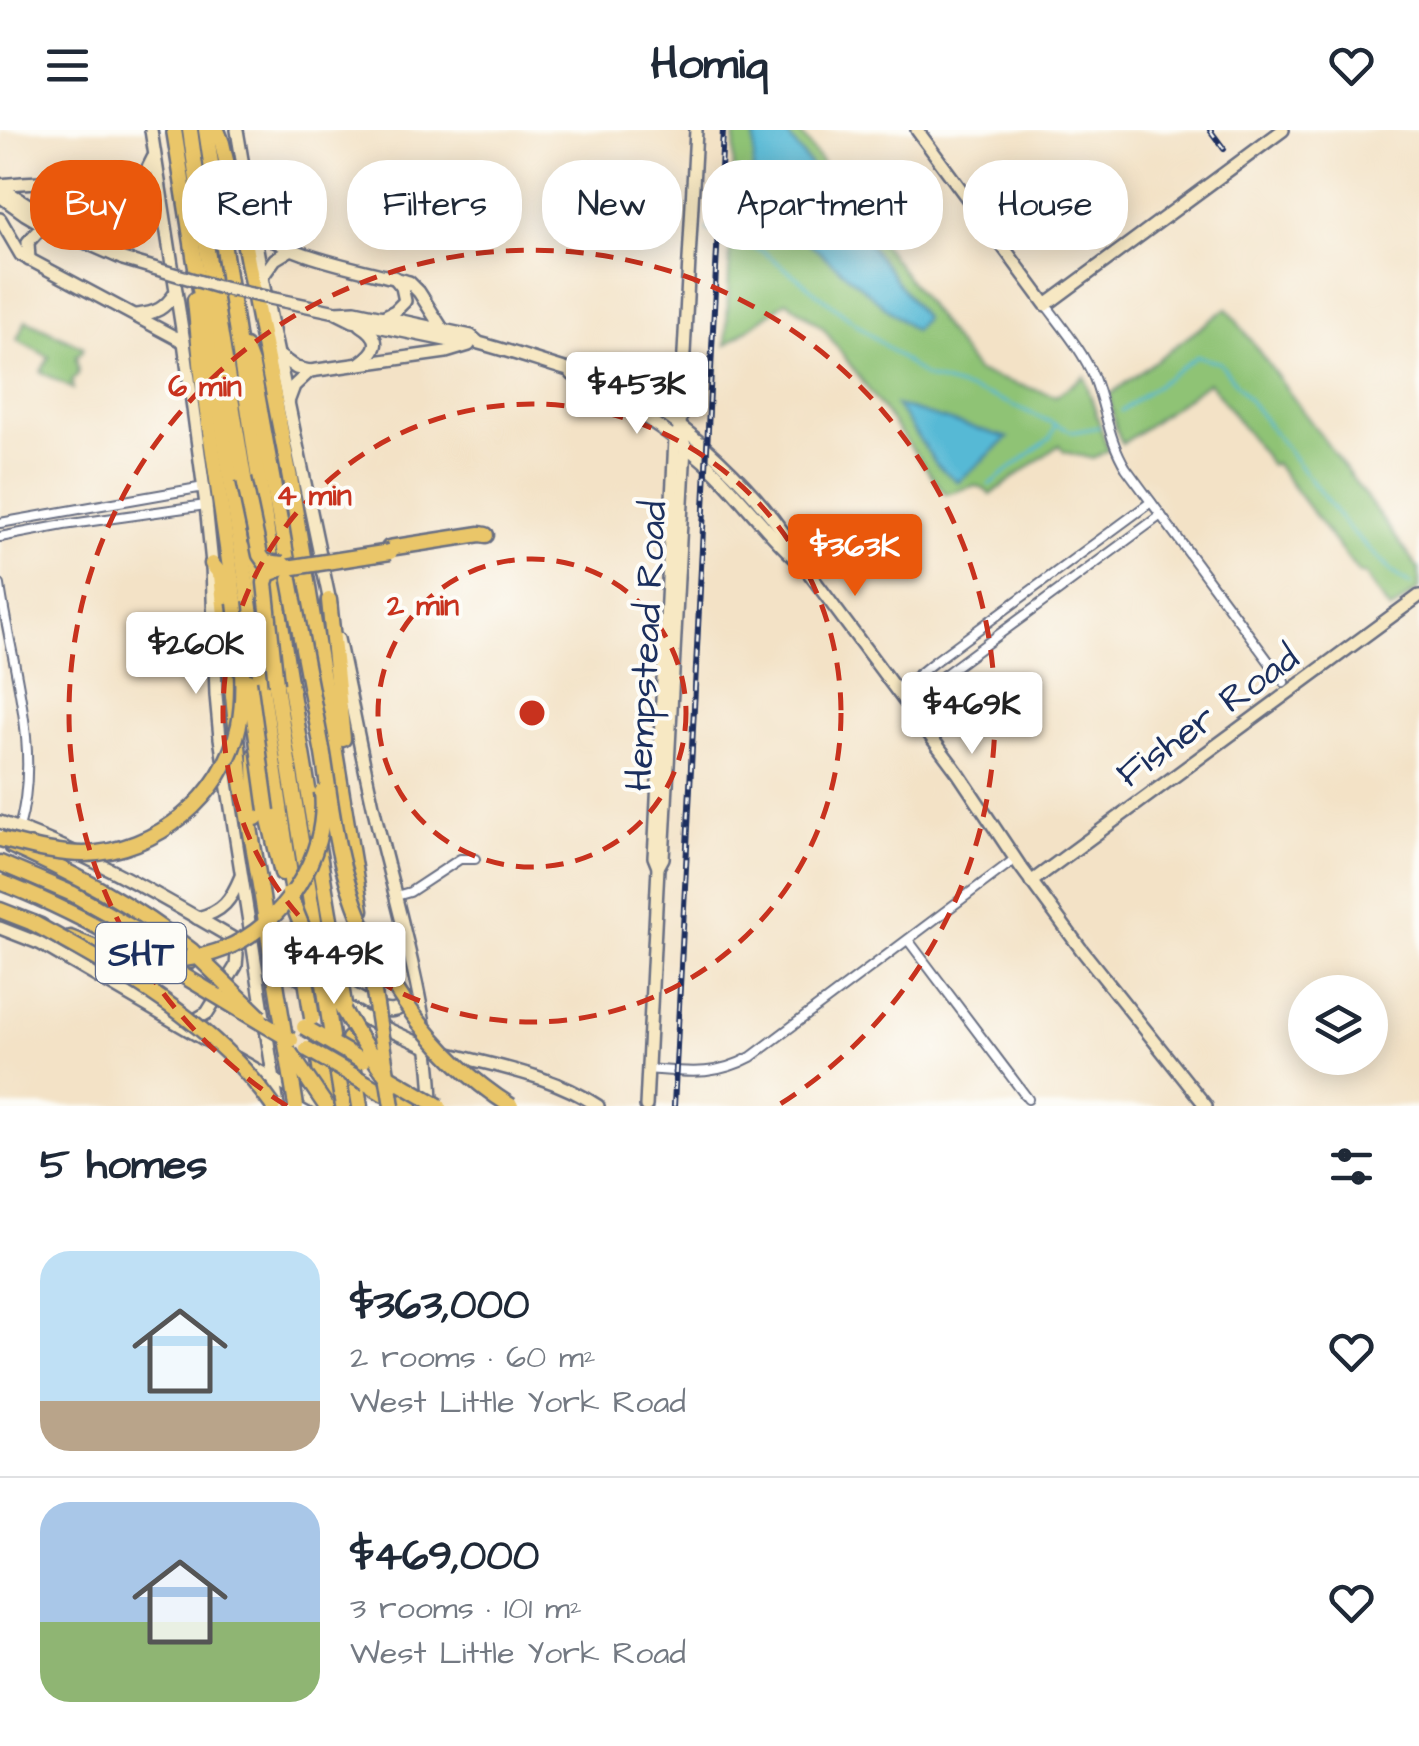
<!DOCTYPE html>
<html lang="en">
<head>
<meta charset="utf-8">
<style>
  body { margin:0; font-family:"Architects Daughter",sans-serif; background:#f2f2f3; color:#1f2937; height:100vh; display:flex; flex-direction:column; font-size:38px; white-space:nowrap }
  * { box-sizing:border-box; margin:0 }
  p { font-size:32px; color:#747a83 }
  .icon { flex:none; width:55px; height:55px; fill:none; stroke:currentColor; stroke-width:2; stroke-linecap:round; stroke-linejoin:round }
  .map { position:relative; height:976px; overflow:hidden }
  .sheet { display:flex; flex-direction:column; background:#fff; flex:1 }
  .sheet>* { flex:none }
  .banner { position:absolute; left:30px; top:30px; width:1360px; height:90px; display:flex; gap:20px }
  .controls { position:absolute; left:1288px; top:845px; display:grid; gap:20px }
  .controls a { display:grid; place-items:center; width:100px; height:100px; border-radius:50%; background:#fff; box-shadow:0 5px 25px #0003; font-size:50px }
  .price { position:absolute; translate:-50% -85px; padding:0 22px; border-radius:10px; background:#fff; color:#222; font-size:32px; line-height:65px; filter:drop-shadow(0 2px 5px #0008) }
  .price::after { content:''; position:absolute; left:50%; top:60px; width:30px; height:22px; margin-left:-15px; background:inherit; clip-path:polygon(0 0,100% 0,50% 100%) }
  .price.current { background:#ea580c; color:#fff }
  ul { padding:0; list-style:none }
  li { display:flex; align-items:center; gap:30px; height:250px; padding:0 40px }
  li+li { border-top:2px solid #e0e1e3 }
  li span { display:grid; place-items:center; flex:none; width:280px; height:200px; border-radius:30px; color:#555 }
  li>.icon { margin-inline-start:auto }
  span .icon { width:120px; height:120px; fill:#fffc; stroke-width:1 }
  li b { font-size:42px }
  h2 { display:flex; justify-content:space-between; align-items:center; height:120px; padding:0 40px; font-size:42px }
  .tag { padding:0 35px; border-radius:40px; background:#fff; box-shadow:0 5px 25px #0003; font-size:35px; line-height:90px }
  .tag.current { background:#ea580c; color:#fff }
  header { display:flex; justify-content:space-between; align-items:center; height:130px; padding:0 40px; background:#fff; font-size:45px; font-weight:700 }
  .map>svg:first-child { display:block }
  .green { fill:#8fc375; stroke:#55796a; stroke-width:2.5 }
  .water { fill:#56b9d5; stroke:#38749a; stroke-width:2.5 }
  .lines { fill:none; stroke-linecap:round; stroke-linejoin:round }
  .stream { stroke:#56b9d5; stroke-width:2.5 }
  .street-casing { stroke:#676e82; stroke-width:12 }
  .secondary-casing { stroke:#676e82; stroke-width:16 }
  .highway-casing { stroke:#676e82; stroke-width:19 }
  .street { stroke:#fff; stroke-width:8 }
  .secondary { stroke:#f7e8c3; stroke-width:11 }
  .highway { stroke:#eac669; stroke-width:14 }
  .rail-casing { stroke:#1b2f5e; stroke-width:6 }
  .rail { stroke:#fdfcf7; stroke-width:2.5; stroke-dasharray:8; stroke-linecap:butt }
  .secondary-bridge-casing { stroke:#676e82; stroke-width:16; stroke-linecap:butt }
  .highway-bridge-casing { stroke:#676e82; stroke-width:19; stroke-linecap:butt }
  .secondary-bridge { stroke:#f7e8c3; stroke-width:11 }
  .highway-bridge { stroke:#eac669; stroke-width:14 }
  .ring { fill:none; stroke:#c8321e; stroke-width:5; stroke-dasharray:18 12 }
  .labels { text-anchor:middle; stroke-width:8; stroke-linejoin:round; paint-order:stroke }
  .shield { fill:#fdfcf7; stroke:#5f6c8c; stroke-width:2.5 }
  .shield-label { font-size:35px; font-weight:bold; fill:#1b2f5e }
  .street-label { font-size:38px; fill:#1b2f5e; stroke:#fdfcf7 }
  .centre { fill:#c8321e; stroke:#fdfcf7; stroke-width:5 }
  .ring-label { font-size:30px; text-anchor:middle; font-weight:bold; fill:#c8321e; stroke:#fdfcf7; stroke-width:8; stroke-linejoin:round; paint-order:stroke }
</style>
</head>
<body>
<header><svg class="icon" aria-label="menu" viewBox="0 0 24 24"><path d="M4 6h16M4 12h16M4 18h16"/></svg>Homiq<svg class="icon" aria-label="heart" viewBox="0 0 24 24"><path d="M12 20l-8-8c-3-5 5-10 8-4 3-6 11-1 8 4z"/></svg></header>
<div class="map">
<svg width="1419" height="976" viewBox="0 0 1419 976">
  <rect width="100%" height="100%" fill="#fdfcf7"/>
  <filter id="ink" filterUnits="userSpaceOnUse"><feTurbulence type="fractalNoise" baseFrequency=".01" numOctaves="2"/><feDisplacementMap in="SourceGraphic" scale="20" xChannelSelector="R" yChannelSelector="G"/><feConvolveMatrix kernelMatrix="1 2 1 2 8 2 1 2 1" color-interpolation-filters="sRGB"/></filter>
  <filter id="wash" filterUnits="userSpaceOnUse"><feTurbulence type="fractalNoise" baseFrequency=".0048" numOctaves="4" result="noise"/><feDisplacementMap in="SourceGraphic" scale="40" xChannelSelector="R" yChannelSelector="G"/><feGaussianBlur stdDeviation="2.25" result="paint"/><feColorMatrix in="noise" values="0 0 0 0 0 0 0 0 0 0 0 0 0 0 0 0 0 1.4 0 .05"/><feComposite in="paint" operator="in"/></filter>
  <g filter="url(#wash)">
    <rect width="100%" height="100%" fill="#f3e2c6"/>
    <!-- green -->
    <g class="green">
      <path d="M735,0H798L977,242L1056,266L1084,246L1108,320L1093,329L1064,322L1059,315L990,365C976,347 964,362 945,364L823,198L787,171L726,215Z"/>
      <path d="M1227,178L1419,439V459L1390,481L1364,444H1359L1275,333L1271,335L1209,252L1122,314L1116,299L1109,265Z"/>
      <path d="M26,190L83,217L81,223L76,226L78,244L72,250L73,259L41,242L49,227L17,210Z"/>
    </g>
    <!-- water -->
    <g class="water">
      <path d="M755,0H784L924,188L914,201L768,79L753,50Z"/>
      <path d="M896,275L1008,308L958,352L937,335Z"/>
    </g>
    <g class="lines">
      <!-- stream -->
      <g class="stream">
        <path d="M706,99L764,122L925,247L994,267L1073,302L1099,297"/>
        <path d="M1121,281L1197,226L1220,233L1348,398L1393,443L1411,455"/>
        <path d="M989,355L1050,308L1056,294"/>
      </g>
    </g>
  </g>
  <g filter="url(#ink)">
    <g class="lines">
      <defs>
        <g id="street">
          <path d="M1046,175C1063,198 1083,221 1094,248C1106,278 1108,309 1126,338L1284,552"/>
          <path d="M0,393L204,357"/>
          <path d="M0,407L64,395L206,375"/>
          <path d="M0,455C11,535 42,617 19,698"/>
          <path d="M898,561L934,532L1151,372"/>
          <path d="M907,574L944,545L1161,385"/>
          <path d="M396,766L410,762L460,729H475"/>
          <path d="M908,810L1028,969"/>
          <path d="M647,939C687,942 714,947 751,927L1015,729"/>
        </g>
        <g id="secondary">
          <path d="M151,0L184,212L206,375L212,434L216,565L220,608L278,976"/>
          <path d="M237,0L262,148L331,477"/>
          <path d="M917,0L1046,175L1283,0"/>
          <path d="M0,55C31,51 142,45 160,72"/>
          <path d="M130,56L144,46L153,28"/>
          <path d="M0,57L68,100L75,108"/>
          <path d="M0,66L25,84L64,107L75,108L123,129"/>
          <path d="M0,89L21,125L184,212"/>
          <path d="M51,90V68L61,59L76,55"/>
          <path d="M252,95C281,126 367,140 409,152L419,162L443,200"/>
          <path d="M29,130L28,112L38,101L47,98"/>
          <path d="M262,147L275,129L290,120"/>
          <path d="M336,182L355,181L471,206L479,213C509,221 538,231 568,240C580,243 594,245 605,250C679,282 768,368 806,439L958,643L1020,736L1081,819L1206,976"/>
          <path d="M337,183L353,191L465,214"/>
          <path d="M136,185C157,183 164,179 176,162"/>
          <path d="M383,187L395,181L405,171L402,157L394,147"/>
          <path d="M278,225L296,238L310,241L446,222L469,215"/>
          <path d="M360,233C378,220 383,209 361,195"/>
          <path d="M572,244C594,260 618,270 640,284C663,299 687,316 708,335C740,365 766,403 799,432"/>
          <path d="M288,272L294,256L310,241"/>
          <path d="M338,509C352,572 363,635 378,697C399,784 431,887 432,976"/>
          <path d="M0,692C86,721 163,768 241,813"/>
          <path d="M658,737L663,728L664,711L685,316L680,297"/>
          <path d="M1031,752L1419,466"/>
          <path d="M197,788C223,782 231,770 241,746"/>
          <path d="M0,798L41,814L211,913"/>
          <path d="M266,810L274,819L374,877C387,882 399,884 408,870"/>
          <path d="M270,831L368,890L429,918"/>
          <path d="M186,892L195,890L207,883L236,836L237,824L230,810"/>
          <path d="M446,923C499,937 552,945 598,976"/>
          <path d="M236,928L321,976"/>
          <path d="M646,976L658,737L654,727L655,710L675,309L680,297L696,0"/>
        </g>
        <g id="highway">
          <path d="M174,0L195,132L211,219L294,770"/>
          <path d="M190,0L206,114L246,360"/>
          <path d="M206,0L288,540L334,813"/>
          <path d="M217,0L222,13L240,91L290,348L361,780"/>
          <path d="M195,170L203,254L235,472"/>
          <path d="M245,217L252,236L290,446"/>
          <path d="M254,416L262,464"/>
          <path d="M389,418L480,404L486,405"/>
          <path d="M212,434L221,445L241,646L261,761"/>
          <path d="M329,470L343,609"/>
          <path d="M274,544L316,804"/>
          <path d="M255,625L256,688"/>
          <path d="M267,681L282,743"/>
          <path d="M12,716C79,746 134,775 192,821"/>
          <path d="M0,733L73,764L190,831"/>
          <path d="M0,780L41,796"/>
          <path d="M70,808L116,826L139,832"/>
          <path d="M332,908L343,976"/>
          <path d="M349,909L360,976"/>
          <path d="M317,917L326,975"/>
          <path d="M366,953L384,964"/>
          <path d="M393,955L410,976"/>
        </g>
      </defs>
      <!-- street casing -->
      <use href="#street" class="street-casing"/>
      <!-- secondary casing -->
      <use href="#secondary" class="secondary-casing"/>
      <!-- highway casing -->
      <use href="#highway" class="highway-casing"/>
      <!-- street -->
      <use href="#street" class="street"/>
      <!-- secondary -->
      <use href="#secondary" class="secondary"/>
      <!-- highway -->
      <use href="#highway" class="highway"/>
      <defs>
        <g id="rail">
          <path d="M1210,0L1224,19"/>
          <path d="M674,976L723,0"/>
        </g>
      </defs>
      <!-- rail casing -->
      <use href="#rail" class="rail-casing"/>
      <!-- rail -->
      <use href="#rail" class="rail"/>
      <defs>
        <path id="secondary-bridge" d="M123,129L218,157L336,182"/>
        <g id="highway-bridge">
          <path d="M244,349L260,425L265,432L283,434"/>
          <path d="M290,450C301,508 312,566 323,624C329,661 333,700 343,737C370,834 425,922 511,976"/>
          <path d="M249,551L267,681"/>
          <path d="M276,554L265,453L268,444L281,439L390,422"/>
          <path d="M0,709C28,716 55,724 84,724C156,722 224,667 239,595C247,555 239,512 235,472"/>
          <path d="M0,752C103,791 196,855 291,910"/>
          <path d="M261,761L296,976"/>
          <path d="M289,763C314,833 348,896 393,955"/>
          <path d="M31,792C119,840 214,891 273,976"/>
          <path d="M299,806L312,888"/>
          <path d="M334,813L344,874"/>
          <path d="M193,822L260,887"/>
          <path d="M369,831L392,976"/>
          <path d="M139,832C167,832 196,830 224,819C283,795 329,727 322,662"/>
          <path d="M324,854L332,906"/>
          <path d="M304,897L362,931"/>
          <path d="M307,919L366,953"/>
          <path d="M290,923L326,976"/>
          <path d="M389,947L439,976"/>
        </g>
      </defs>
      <!-- secondary-bridge casing -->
      <use href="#secondary-bridge" class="secondary-bridge-casing"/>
      <!-- highway-bridge casing -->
      <use href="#highway-bridge" class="highway-bridge-casing"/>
      <!-- secondary-bridge -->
      <use href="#secondary-bridge" class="secondary-bridge"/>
      <!-- highway-bridge -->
      <use href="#highway-bridge" class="highway-bridge"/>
    </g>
  </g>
  <!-- distance rings -->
  <g class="ring">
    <circle cx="532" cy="583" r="154"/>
    <circle cx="532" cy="583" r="309"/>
    <path d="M287 976A463 463 0 1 1 777 976"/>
  </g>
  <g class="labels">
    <!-- shield labels -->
    <rect class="shield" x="96" y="793" width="90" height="60" rx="8"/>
    <g class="shield-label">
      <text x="141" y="835">SHT</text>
    </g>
    <!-- street labels -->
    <g class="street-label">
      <text transform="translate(645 516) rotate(-87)" y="13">Hempstead Road</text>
      <text transform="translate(1207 585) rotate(-36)" y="13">Fisher Road</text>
    </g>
  </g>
  <circle cx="532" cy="583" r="15" class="centre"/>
  <g class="ring-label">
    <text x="205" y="266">6 min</text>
    <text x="314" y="375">4 min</text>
    <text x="423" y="485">2 min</text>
  </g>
</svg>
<div class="controls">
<a><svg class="icon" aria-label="layers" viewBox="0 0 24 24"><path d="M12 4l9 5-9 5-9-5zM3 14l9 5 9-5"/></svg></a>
</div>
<b class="price" style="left:637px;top:307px">$453K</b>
<b class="price current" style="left:855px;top:469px">$363K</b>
<b class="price" style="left:196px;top:567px">$260K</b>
<b class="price" style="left:972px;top:627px">$469K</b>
<b class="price" style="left:334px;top:877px">$449K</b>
<div class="banner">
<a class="tag current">Buy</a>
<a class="tag">Rent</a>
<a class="tag">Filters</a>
<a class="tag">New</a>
<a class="tag">Apartment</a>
<a class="tag">House</a>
</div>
</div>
<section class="sheet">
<h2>5 homes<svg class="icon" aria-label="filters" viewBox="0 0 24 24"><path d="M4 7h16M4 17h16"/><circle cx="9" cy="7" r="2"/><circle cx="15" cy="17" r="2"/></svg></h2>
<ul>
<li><span style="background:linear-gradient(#bfe0f5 75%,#b9a48a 0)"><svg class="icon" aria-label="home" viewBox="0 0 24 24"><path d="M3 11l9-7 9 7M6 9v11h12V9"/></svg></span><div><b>$363,000</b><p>2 rooms · 60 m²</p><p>West Little York Road</p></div><svg class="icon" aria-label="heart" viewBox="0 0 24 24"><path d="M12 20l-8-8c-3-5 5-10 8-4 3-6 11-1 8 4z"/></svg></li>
<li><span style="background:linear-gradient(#a9c7e8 60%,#8fb573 0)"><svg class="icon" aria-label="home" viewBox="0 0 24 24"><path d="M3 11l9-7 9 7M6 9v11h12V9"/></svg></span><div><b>$469,000</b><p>3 rooms · 101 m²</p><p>West Little York Road</p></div><svg class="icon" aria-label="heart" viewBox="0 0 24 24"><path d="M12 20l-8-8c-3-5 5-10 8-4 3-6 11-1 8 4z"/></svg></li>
</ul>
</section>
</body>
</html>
